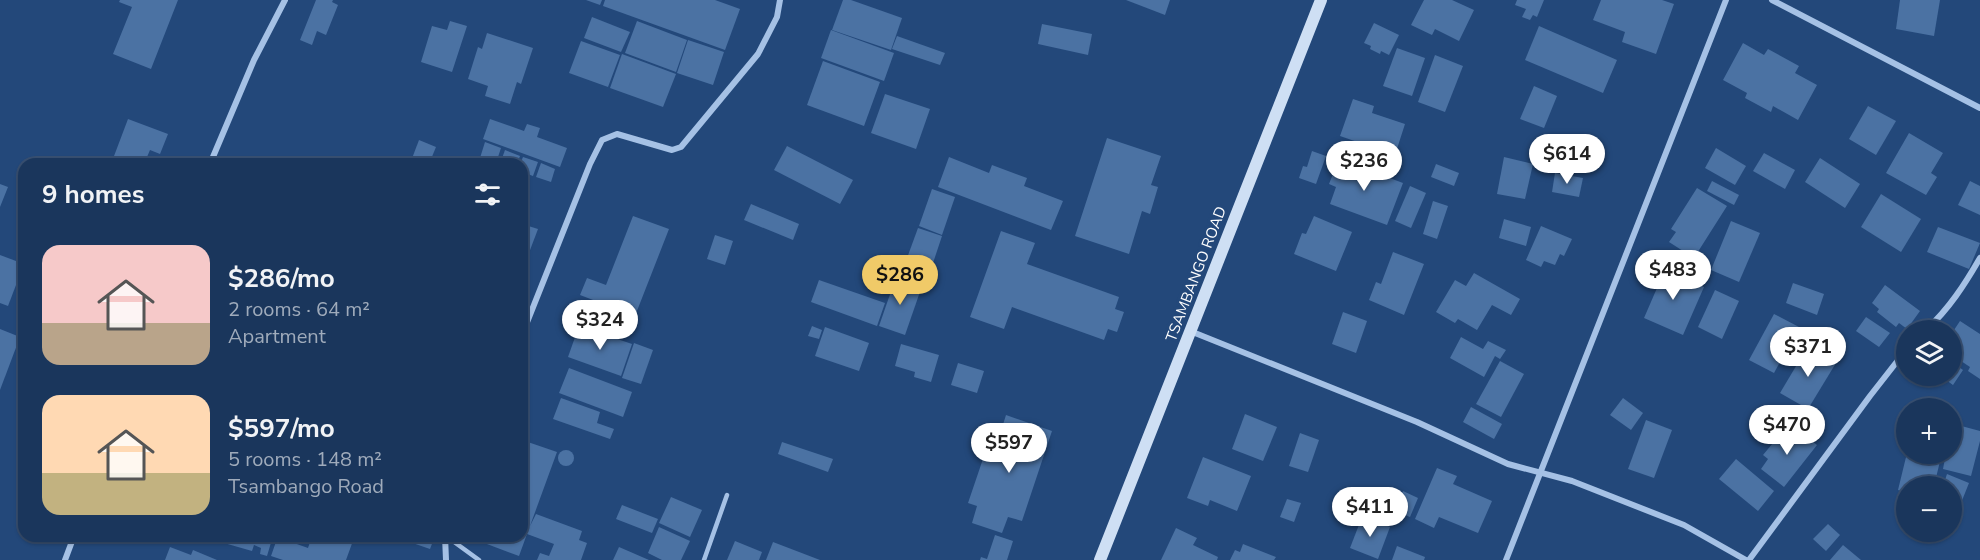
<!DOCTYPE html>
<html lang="en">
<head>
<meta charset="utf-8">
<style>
  body { margin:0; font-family:"Nunito Sans",sans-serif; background:#233e62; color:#f1f3f6; height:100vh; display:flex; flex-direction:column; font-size:22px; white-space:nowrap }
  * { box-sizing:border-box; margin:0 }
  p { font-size:20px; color:#9fabbb }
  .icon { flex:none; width:33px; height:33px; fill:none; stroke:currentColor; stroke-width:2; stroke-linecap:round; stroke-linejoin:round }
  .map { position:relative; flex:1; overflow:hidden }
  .details { position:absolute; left:18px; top:158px; width:510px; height:384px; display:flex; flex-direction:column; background:#1a365c; border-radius:18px; box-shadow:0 2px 4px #0004,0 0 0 2px #385072 }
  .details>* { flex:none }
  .controls { position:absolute; left:1896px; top:320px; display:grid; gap:12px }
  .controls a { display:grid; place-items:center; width:66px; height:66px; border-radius:50%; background:#1a365c; box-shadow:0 2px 4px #0004,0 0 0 2px #385072; font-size:30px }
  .price { position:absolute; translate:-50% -51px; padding:0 14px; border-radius:21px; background:#fff; color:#222; font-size:20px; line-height:39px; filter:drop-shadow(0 2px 3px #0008) }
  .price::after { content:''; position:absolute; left:50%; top:36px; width:18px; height:14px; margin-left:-9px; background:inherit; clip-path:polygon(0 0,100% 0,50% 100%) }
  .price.on { background:#f0ca68; color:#111 }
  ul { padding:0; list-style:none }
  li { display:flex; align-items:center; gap:18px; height:150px; padding:0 24px }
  li span { display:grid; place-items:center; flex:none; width:168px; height:120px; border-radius:18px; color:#555 }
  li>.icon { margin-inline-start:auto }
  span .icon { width:72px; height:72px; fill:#fffc; stroke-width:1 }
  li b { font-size:26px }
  h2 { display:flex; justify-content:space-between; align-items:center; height:72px; padding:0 24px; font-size:26px }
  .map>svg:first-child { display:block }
  .building { fill:#4b72a3 }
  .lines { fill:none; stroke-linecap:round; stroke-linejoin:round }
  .lane { stroke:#a5c1e5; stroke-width:4.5 }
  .street { stroke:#a5c1e5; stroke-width:6 }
  .secondary { stroke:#cedff4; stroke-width:12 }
  .labels { text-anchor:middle; stroke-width:6; stroke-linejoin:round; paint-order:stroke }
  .street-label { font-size:15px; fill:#fff; stroke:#23487a }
</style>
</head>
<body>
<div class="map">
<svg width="1980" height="560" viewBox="0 0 1980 560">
  <rect width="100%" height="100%" fill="#23487a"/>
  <!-- building -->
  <g class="building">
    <path d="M120,0H178L151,69L113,54L132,7L119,2Z"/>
    <path d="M316,0H333L332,2L338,5L326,35L317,31L312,45L300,40Z"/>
    <path d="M586,0H602L600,5Z"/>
    <path d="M605,0H715L740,9L725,50L603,6Z"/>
    <path d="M843,0H851L902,18L891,50L832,30Z"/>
    <path d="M1126,0H1170L1165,15Z"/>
    <path d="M1424,0H1452L1474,10L1459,41L1435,29L1432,35L1411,25Z"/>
    <path d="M1517,0H1544L1537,17L1533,15L1530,20L1522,17L1526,9L1515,5Z"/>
    <path d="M1601,0H1662L1674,4L1656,54L1622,42L1625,32L1593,20Z"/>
    <path d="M1900,0H1940L1934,36L1896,29Z"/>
    <path d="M592,17L630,32L621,52L584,38Z"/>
    <path d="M450,21L467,26L452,72L421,62L432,26L447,30Z"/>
    <path d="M637,21L687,40L676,72L625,53Z"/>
    <path d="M1374,23L1399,35L1389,55L1381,51L1380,54L1370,49L1371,46L1364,43Z"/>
    <path d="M1042,24L1092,34L1088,55L1038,44Z"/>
    <path d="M1539,26L1617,60L1603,93L1525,60Z"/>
    <path d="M831,30L894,53L884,81L821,58Z"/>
    <path d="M487,33L533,48L521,84L517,82L510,104L485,96L488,86L468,79L478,47L482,49Z"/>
    <path d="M897,36L945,53L940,65L892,49Z"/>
    <path d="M688,40L724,52L713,85L677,73Z"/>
    <path d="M581,41L620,55L608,87L569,73Z"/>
    <path d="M1743,43L1764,55L1768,49L1799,66L1795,73L1817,85L1798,120L1773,106L1771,112L1745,98L1747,93L1723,80Z"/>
    <path d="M1397,48L1425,58L1412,96L1383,86Z"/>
    <path d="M622,54L676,74L663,107L610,88Z"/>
    <path d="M1435,55L1463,66L1445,112L1418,102Z"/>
    <path d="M823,61L880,82L864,126L807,105Z"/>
    <path d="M1534,86L1557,96L1544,128L1520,119Z"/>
    <path d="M885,94L930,109L916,149L871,133Z"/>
    <path d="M1353,99L1374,106L1372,113L1405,124L1395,155L1340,136Z"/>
    <path d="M1868,106L1896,121L1876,155L1849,139Z"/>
    <path d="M128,119L168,134L160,154L150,150L144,164H111Z"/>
    <path d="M490,119L524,131L527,124L540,128L537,137L567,148L560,167L483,139Z"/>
    <path d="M1909,133L1943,153L1931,173L1937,177L1926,195L1886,173Z"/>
    <path d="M1107,138L1161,156L1151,185L1158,187L1150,214L1142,211L1129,254L1075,236Z"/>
    <path d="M419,140L436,147L429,164H417L411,161Z"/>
    <path d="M485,142L501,148L496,163L480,158Z"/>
    <path d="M787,146L853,180L840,204L774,170Z"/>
    <path d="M1716,148L1746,166L1735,185L1705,168Z"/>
    <path d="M505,150L520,156L517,164H500Z"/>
    <path d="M1312,151L1326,156L1316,184L1299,178L1303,166L1307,167Z"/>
    <path d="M1764,153L1795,170L1785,189L1753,171Z"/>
    <path d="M523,157L538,162L533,176L522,172V164H520Z"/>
    <path d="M949,157L989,173L992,165L1027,178L1024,186L1063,201L1051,230L938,187Z"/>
    <path d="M1504,157L1533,164L1525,199L1497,194Z"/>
    <path d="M1820,158L1860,184L1845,208L1805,182Z"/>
    <path d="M1339,159L1403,183L1387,225L1330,204L1336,187L1329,184Z"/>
    <path d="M541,163L555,169L551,182L536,177Z"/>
    <path d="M1436,164L1459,173L1454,186L1431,177Z"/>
    <path d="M1555,173L1583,178L1579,197L1552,192Z"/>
    <path d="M1712,181L1739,195L1734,205L1707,191Z"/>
    <path d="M1970,181L1980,186V215L1958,205Z"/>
    <path d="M0,184L8,187L0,207Z"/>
    <path d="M1410,186L1426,193L1411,228L1395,221Z"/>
    <path d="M1697,188L1727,206L1694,258L1669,242L1676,232L1671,229Z"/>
    <path d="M932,189L955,197L942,235L919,226Z"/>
    <path d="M1881,194L1921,219L1901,252L1861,227Z"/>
    <path d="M1433,201L1448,206L1437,239L1423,234Z"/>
    <path d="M751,204L799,224L793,240L744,220Z"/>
    <path d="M633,216L669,229L635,316L580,295L587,278L606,285Z"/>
    <path d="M1314,216L1352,232L1336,271L1294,254L1302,233L1306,234Z"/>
    <path d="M1504,219L1531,227L1526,246L1499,238Z"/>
    <path d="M1731,221L1760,233L1739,282L1711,270Z"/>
    <path d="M522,224L538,229L524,266H522Z"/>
    <path d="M1541,226L1572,239L1564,256L1560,254L1555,265L1544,261L1541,267L1526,260Z"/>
    <path d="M1938,227L1980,243L1969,269L1927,252Z"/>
    <path d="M918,228L942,236L928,278L903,269Z"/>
    <path d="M1001,231L1035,243L1027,264L1119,297L1115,309L1124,312L1117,332L1108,329L1104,340L1012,307L1004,329L970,317Z"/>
    <path d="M715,235L733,241L725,265L707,259Z"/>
    <path d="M1393,252L1424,264L1404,315L1369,300L1376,282L1381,284Z"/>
    <path d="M0,255L24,264L8,306L0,303Z"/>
    <path d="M1658,266L1704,287L1683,335L1644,318L1657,288L1650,285Z"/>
    <path d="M1474,273L1520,299L1511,315L1492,305L1477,330L1458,319L1455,323L1436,312L1455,280L1466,286Z"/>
    <path d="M896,277L922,286L905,335L879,326Z"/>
    <path d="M819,280L885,303L877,326L811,302Z"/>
    <path d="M1793,283L1824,294L1817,315L1786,303Z"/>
    <path d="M1885,285L1920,311L1907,329L1899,323L1896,327L1877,312L1879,309L1872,303Z"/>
    <path d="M1715,290L1739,301L1722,339L1698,327Z"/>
    <path d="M1343,312L1367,321L1356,353L1332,344Z"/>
    <path d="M1774,314L1799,327L1774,373L1749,360Z"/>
    <path d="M1866,317L1890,333L1879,347L1856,331Z"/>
    <path d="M1960,321L1980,334V379L1968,371L1970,367L1952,355V333Z"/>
    <path d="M579,326L632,344L621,376L568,357Z"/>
    <path d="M812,326L822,330L819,339L808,336Z"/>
    <path d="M825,327L869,343L859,371L815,356Z"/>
    <path d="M0,329L20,337L0,390Z"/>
    <path d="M1461,337L1483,349L1488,341L1506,350L1500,359L1495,356L1484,377L1450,358Z"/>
    <path d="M634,343L653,350L641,384L622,378Z"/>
    <path d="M901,344L939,355L931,382L914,377L915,372L895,366Z"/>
    <path d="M1808,346L1836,363L1808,409L1780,393Z"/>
    <path d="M1500,361L1524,374L1501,417L1476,404Z"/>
    <path d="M1952,362L1963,370L1953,385L1946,380L1944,384L1931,375H1952Z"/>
    <path d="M958,363L984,371L977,393L951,385Z"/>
    <path d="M569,368L632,392L623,417L559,393Z"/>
    <path d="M561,398L600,412L597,423L614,429L610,439L553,419Z"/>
    <path d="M1623,398L1643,413L1631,430L1610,415Z"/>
    <path d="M1471,407L1502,424L1494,439L1463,422Z"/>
    <path d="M1245,414L1277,427L1263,461L1232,449Z"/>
    <path d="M1006,415L1052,431L1022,521L1008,517L1002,533L972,523L977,506L968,503L986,450L994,453Z"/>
    <path d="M1646,420L1672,430L1654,478L1628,469Z"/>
    <path d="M1954,424L1980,431V441L1971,476L1943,469L1946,453H1952V433Z"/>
    <path d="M1794,427L1817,445L1784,487L1761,469L1768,459L1763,455L1782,432L1786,436Z"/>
    <path d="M1300,433L1319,440L1308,472L1289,466Z"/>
    <path d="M522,440L557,452L530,526L536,514L582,531L579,540L587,543L581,560H537L540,553L549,556L554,544L527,534L519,556L479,541L481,536H522Z"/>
    <path d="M782,442L833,459L828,472L778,454Z"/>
    <circle cx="566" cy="458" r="8"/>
    <path d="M1907,453H1942L1934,486H1906V492L1898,490Z"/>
    <path d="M1203,457L1251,476L1237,511L1210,500L1208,506L1187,498Z"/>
    <path d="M1736,459L1774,491L1758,511L1719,479Z"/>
    <path d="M1437,468L1457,476L1453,484L1492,501L1478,533L1439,517L1434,528L1415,519Z"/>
    <path d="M1947,474L1969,483L1959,508L1952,505V486H1943Z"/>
    <path d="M1403,491L1418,498L1410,517L1395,511Z"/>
    <path d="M671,497L702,510L690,537L659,523Z"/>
    <path d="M1287,499L1301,503L1294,522L1280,517Z"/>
    <path d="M622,505L658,519L652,533L616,519Z"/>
    <path d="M1362,517L1390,527L1378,559L1350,548Z"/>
    <path d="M1828,524L1840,535L1826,551L1813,539Z"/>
    <path d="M659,527L690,541L681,560H662L648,553Z"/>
    <path d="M1176,528L1197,538L1193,545L1218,557L1217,560H1161Z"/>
    <path d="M995,535L1013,541L1007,560H980L981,557L987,559Z"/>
    <path d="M211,536H273L267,556L260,554L261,548L254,545L252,551L210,539Z"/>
    <path d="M278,536H297L294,543L308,548L312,536H348L354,538L346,560H283L271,556Z"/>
    <path d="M383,536H435L430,549L398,538L397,541Z"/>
    <path d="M735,541L762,552L759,560H727Z"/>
    <path d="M773,542L820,560H766Z"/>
    <path d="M1243,544L1276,557L1274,560H1230L1235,550L1240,552Z"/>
    <path d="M1843,545L1861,560H1830Z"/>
    <path d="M1397,546L1425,557L1424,560H1392Z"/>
    <path d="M170,547L191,555L193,550L217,560H165Z"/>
    <path d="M619,547L649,560H613Z"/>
  </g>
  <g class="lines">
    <!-- lane -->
    <g class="lane">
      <path d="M446,536L479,560"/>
      <path d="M704,560L727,495"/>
    </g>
    <!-- street -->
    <g class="street">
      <path d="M1772,0L1980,108"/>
      <path d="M210,164L254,60L285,0"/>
      <path d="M1926,330C1949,309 1965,284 1980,258"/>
      <path d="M1190,331L1417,422L1508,464L1572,481L1684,525L1746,560"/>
      <path d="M522,335L590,164L602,140L617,134L672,150L681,147L758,54L777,17L780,0"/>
      <path d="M445,536L446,560"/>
      <path d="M65,560L74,536"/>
      <path d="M1506,560L1726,0"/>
      <path d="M1749,560L1870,396L1906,350"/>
    </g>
    <!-- secondary -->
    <path class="secondary" d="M1100,560L1321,0"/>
  </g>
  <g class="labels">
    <!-- street labels -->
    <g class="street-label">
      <text transform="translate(1196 274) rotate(-69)" y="5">TSAMBANGO ROAD</text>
    </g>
  </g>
</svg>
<div class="controls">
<a><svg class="icon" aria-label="layers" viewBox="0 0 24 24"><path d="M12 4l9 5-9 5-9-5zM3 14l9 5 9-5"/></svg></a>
<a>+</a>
<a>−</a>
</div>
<b class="price" style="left:1567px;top:185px">$614</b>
<b class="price" style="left:1364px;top:192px">$236</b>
<b class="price" style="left:1673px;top:301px">$483</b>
<b class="price on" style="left:900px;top:306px">$286</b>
<b class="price" style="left:600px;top:351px">$324</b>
<b class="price" style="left:1808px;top:378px">$371</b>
<b class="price" style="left:1787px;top:456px">$470</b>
<b class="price" style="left:1009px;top:474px">$597</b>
<b class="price" style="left:1370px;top:538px">$411</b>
<section class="details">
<h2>9 homes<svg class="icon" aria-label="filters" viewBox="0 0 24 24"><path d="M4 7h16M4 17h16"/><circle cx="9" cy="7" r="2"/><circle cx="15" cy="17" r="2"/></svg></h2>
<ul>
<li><span style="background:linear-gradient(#f6c9c9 65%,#b9a48a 0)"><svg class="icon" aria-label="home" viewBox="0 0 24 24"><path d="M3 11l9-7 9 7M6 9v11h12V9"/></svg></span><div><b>$286/mo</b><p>2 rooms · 64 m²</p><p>Apartment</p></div></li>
<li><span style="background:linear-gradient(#ffd9b3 65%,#c2b280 0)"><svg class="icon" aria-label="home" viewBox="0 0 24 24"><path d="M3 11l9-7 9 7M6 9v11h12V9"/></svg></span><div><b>$597/mo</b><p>5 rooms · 148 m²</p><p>Tsambango Road</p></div></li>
</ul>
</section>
</div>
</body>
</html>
